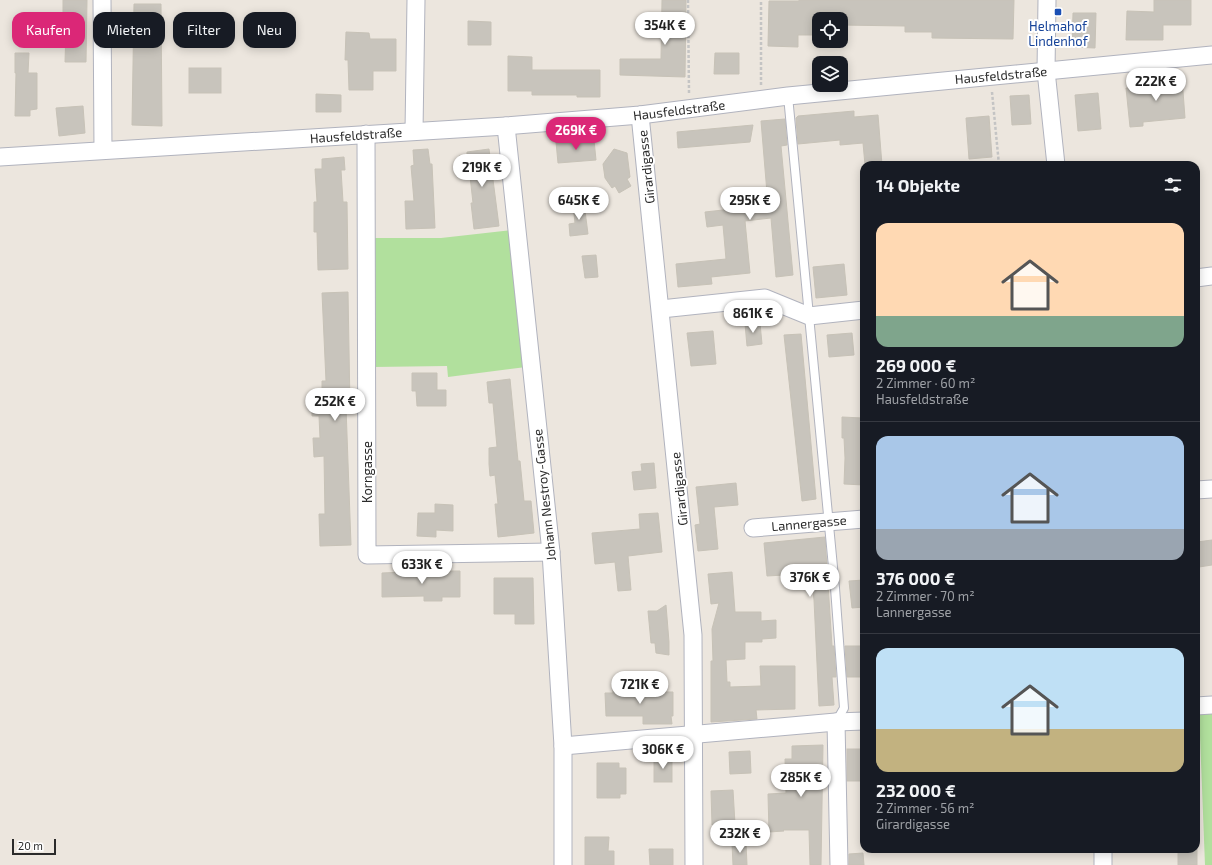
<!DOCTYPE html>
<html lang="de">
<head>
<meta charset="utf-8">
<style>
  body { margin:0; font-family:"Exo 2",sans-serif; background:#20242c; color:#f1f3f6; height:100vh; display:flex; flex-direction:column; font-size:15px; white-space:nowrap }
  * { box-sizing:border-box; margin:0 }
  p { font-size:13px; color:#9ea1a6 }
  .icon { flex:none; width:22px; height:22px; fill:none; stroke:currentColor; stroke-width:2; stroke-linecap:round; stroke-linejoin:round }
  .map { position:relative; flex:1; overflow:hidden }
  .drawer { position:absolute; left:860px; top:161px; width:340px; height:692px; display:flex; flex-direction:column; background:#171b24; border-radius:12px; box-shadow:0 2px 10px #0003 }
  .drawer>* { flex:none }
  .hud { position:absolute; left:12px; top:12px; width:380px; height:36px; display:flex; gap:8px }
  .buttons { position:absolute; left:812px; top:12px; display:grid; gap:8px }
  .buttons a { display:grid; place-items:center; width:36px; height:36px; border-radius:8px; background:#171b24; box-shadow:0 2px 10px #0003; font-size:20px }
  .scale { position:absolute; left:12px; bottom:10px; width:44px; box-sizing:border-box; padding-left:4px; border:2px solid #2b2b2b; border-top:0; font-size:11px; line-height:14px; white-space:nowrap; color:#2b2b2b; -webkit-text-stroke:3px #fff; paint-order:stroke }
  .price { position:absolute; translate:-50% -34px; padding:0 9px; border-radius:14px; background:#fff; color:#222; font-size:13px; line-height:26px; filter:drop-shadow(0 1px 2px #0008) }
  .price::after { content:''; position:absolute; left:50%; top:24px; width:12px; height:9px; margin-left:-6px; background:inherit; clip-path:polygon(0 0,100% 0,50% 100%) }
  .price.current { background:#db2777; color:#fff }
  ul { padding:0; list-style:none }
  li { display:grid; align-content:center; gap:8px; height:212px; padding:0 16px }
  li+li { border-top:1px solid #363941 }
  li span { display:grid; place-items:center; height:124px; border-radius:12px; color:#555 }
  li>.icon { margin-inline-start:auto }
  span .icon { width:72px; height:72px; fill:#fffc; stroke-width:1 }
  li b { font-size:17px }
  h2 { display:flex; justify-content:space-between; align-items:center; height:48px; padding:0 16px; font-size:17px }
  .tag { padding:0 14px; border-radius:12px; background:#171b24; box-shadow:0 2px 10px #0003; font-size:14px; line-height:36px }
  .tag.current { background:#db2777; color:#fff }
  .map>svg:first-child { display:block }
  .green { fill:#b1e09d }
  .building { fill:#c8c4bc; stroke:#c7c2b7 }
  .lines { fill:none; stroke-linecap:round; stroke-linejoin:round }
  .service-casing { stroke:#b1b3be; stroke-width:10 }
  .minor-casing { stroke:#b1b3be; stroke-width:19 }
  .path { stroke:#c4c4c4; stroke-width:2.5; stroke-dasharray:3 2; stroke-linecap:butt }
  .service { stroke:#fff; stroke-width:8 }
  .minor { stroke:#fff; stroke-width:17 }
  .transit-dot { fill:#1a4fb4; stroke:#fff; stroke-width:1.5 }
  .labels { text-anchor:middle; stroke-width:4; stroke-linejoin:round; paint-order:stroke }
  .transit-label { font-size:13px; fill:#164399; stroke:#fff }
  .street-label { font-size:13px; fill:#2b2b2b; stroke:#fff }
</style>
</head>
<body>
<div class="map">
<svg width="1212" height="865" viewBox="0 0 1212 865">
  <rect width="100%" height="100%" fill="#ece6de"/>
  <!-- green -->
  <g class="green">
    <path d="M512,230L526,367L448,377L447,366L373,367L374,238H441Z"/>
    <path d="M1199,710H1212V865H1205Z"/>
  </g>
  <!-- building -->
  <g class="building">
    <path d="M63,0H87L86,62H65L66,29H63Z"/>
    <path d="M662,0H686L685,77L620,75V59H661Z"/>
    <path d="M799,0H1014L1013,39L932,38V32H905V26L841,25V19H819V35H798V47L768,46L769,1H799Z"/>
    <path d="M1154,0H1191V25H1163V40H1126L1127,11L1154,12Z"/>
    <path d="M134,4H161L162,126L132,125Z"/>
    <path d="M1073,13H1096L1095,48L1072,47Z"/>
    <path d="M468,21L491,22V45H468Z"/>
    <path d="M346,32L369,33L370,39H396V71H373V90H349L348,60H345Z"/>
    <path d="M15,53H29L28,73H37V109L30,110V116H15L16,73H15Z"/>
    <path d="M715,53H739V74H714Z"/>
    <path d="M508,56L532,57V70H600V97H577V95H532V91H508Z"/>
    <rect x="189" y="68" width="32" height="25"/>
    <path d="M1182,78L1185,118L1143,122V126L1130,127L1126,88L1155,85L1154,81Z"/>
    <path d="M1098,93L1101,129L1078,131L1075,95Z"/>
    <path d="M316,94L341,95V112H316Z"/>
    <path d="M1029,95L1031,124L1012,125L1010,96Z"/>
    <path d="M83,106L85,133L59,136L56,108Z"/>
    <path d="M854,111V117L878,115L882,165H865L863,143L840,145V140L798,144L796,118L798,116Z"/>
    <path d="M989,116L992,157L969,159L966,118Z"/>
    <path d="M785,119L787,145L781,146L793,275L776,277L771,218L745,221L750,273L711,277L712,284L678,287L676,264L726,259L723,225L707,227L705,212L768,205L761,121Z"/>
    <path d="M753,125L750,142L678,148L677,132Z"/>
    <path d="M580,140V142L594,140L596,160L558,163L556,142Z"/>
    <path d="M428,149L430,164H432L435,228L406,229L405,201H414L411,166L414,165L413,150Z"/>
    <path d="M489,149L499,226L474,229L471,203H473L469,167L460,168L459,156L467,155V152Z"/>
    <path d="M614,149L627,153L630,177L627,179L631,186L619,193L615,186L612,188L605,178L603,164Z"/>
    <path d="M344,157L345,170H341L343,202H347L348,269L318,270L317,232H314V202H317L315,169H322V159Z"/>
    <path d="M584,203L588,234L570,236L569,224L575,223L573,204Z"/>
    <path d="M596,255L598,277L585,278L582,256Z"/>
    <path d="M844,264L847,295L816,298L813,267Z"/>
    <path d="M348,292L350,407H346L351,545L320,546L319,514H325L324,456L314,457L313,438H320L319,416H312V395H322V381H326L322,293Z"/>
    <path d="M760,323L762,344L747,346L745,324Z"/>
    <path d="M713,331L716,364L691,366L687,333Z"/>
    <path d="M852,333L854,355L829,357L827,335Z"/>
    <path d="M801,334L816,499L802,501L784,335Z"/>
    <path d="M412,373H437V390H446V406H417L416,391H412Z"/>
    <path d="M510,379L518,461H520L524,501H531L534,533L498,537L495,504H498L495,475L490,476L489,464V448L497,447L493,403H489L487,382Z"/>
    <path d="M842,417L862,418L864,485L844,484L845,458L844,438H842Z"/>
    <path d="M654,463L656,488L634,490L632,472L642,471L641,464Z"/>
    <path d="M736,483L738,505L714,507L718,549L698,551L695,525L700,524L696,487Z"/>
    <path d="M435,504L453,505V531L436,530V537L417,536L418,513H435Z"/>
    <path d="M658,513L662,552L628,556L631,590L618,591L615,562L595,564L592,533L640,529L639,514Z"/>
    <path d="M825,537L832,646H834L836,677H832L834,705L819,706L814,600L811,576L785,578L784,575L767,576L764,543Z"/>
    <path d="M1212,540V565L1199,567L1197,542Z"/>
    <path d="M427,571H460V597H442V601H424V596L382,597V573Z"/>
    <path d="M732,572L735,612H761V621L776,620V638L762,639V642H745V659L726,660L727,682H730V687L761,686L760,666H795V709L756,710L757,719L711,722V661H713L712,629L719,603L711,604L708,574Z"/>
    <path d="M494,578H533L534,624H515V614H494Z"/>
    <path d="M864,580V607L852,608L849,581Z"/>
    <path d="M666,605L669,642V655L656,653L655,643H651L648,611H657Z"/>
    <path d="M845,646H864V677H847Z"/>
    <path d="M613,686H635V692H673V716H671L672,724H643V716H606L605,693H613Z"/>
    <path d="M823,745L821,865H810L809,830H783L784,831L769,832L768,794L786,793L785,759H792V746Z"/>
    <rect x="847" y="749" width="16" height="32"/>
    <path d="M750,751L751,773L730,774L729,752Z"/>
    <rect x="654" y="757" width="18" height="25"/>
    <path d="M597,763H619V768H626V794H620V798H597Z"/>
    <path d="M733,790L735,824L712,825L711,791Z"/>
    <path d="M585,837H609L608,851H614V865H585Z"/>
    <path d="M746,843L747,865H733L732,844Z"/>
    <path d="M649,849H673V865H650Z"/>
    <rect x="1178" y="849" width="19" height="16"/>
    <path d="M863,853L864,865H849V854Z"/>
  </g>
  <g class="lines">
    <defs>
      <path id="service" d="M788,96L835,588L844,708L836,722"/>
      <g id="minor">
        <path d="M102,0L103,150"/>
        <path d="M1047,0L1046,71L1056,165"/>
        <path d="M640,115L693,635L694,865"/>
        <path d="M506,126L551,552L563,746V865"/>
        <path d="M414,131L416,0"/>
        <path d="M366,134L367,555L551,552"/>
        <path d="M0,157L506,126L640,115L788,96L1212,55"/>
        <path d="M1196,278L1212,276"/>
        <path d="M661,309L765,298L809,316L864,310"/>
        <path d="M1196,490L1212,489"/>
        <path d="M753,528L864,519"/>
        <path d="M1196,706L1212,705"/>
        <path d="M836,722L839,865"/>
        <path d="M563,746L836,722L864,721"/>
        <path d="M1103,865V849"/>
      </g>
    </defs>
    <!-- service casing -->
    <use href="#service" class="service-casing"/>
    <!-- minor casing -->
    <use href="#minor" class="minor-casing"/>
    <!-- path -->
    <g class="path">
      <path d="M688,0L689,93"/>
      <path d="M761,85V0"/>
      <path d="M992,92L999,165"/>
    </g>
    <!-- service -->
    <use href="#service" class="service"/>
    <!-- minor -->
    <use href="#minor" class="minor"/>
  </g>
  <!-- markers -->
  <rect class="transit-dot" x="1054" y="8" width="8" height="8" rx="2"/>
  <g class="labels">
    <!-- transit labels -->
    <g class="transit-label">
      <text x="1058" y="31">Helmahof<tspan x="1058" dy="15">Lindenhof</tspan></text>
    </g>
    <!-- street labels -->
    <g class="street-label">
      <text transform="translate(1001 75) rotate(-5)" y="5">Hausfeldstraße</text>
      <text transform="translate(679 110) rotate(-7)" y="5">Hausfeldstraße</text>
      <text transform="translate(356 135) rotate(-4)" y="5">Hausfeldstraße</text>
      <text transform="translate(646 167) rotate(-96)" y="5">Girardigasse</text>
      <text transform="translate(367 472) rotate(-90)" y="5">Korngasse</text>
      <text transform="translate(679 489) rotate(-96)" y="5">Girardigasse</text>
      <text transform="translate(544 495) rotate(-96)" y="5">Johann Nestroy-Gasse</text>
      <text transform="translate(809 523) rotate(-5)" y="5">Lannergasse</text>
    </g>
  </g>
</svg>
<div class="buttons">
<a><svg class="icon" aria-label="locate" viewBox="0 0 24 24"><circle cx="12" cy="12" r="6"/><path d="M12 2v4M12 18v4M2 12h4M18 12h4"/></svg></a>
<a><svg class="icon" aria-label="layers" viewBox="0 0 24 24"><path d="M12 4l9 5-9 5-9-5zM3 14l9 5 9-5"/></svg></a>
</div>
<div class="scale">20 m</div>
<b class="price" style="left:665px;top:46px">354K €</b>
<b class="price" style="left:1156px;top:102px">222K €</b>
<b class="price current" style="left:576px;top:151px">269K €</b>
<b class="price" style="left:482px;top:188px">219K €</b>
<b class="price" style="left:579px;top:221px">645K €</b>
<b class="price" style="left:750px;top:221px">295K €</b>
<b class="price" style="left:753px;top:334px">861K €</b>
<b class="price" style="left:335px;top:422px">252K €</b>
<b class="price" style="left:422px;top:585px">633K €</b>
<b class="price" style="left:810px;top:598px">376K €</b>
<b class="price" style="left:640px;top:705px">721K €</b>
<b class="price" style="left:663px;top:770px">306K €</b>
<b class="price" style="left:801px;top:798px">285K €</b>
<b class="price" style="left:740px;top:854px">232K €</b>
<div class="hud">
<a class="tag current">Kaufen</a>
<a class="tag">Mieten</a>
<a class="tag">Filter</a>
<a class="tag">Neu</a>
</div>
<section class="drawer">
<h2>14 Objekte<svg class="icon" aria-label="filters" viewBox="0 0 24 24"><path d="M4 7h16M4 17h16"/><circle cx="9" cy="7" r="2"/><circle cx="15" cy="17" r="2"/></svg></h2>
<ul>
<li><span style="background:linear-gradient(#ffd9b3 75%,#7fa58c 0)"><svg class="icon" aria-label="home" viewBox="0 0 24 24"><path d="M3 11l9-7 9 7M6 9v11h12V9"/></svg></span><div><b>269 000 €</b><p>2 Zimmer · 60 m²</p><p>Hausfeldstraße</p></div></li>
<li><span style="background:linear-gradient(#a9c7e8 75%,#9aa5b1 0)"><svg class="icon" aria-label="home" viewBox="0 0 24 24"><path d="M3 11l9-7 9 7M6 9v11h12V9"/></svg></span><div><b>376 000 €</b><p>2 Zimmer · 70 m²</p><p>Lannergasse</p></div></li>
<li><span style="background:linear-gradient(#bfe0f5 65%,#c2b280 0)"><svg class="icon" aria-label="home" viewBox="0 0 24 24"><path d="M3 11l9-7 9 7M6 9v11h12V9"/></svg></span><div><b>232 000 €</b><p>2 Zimmer · 56 m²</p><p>Girardigasse</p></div></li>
</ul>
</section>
</div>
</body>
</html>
